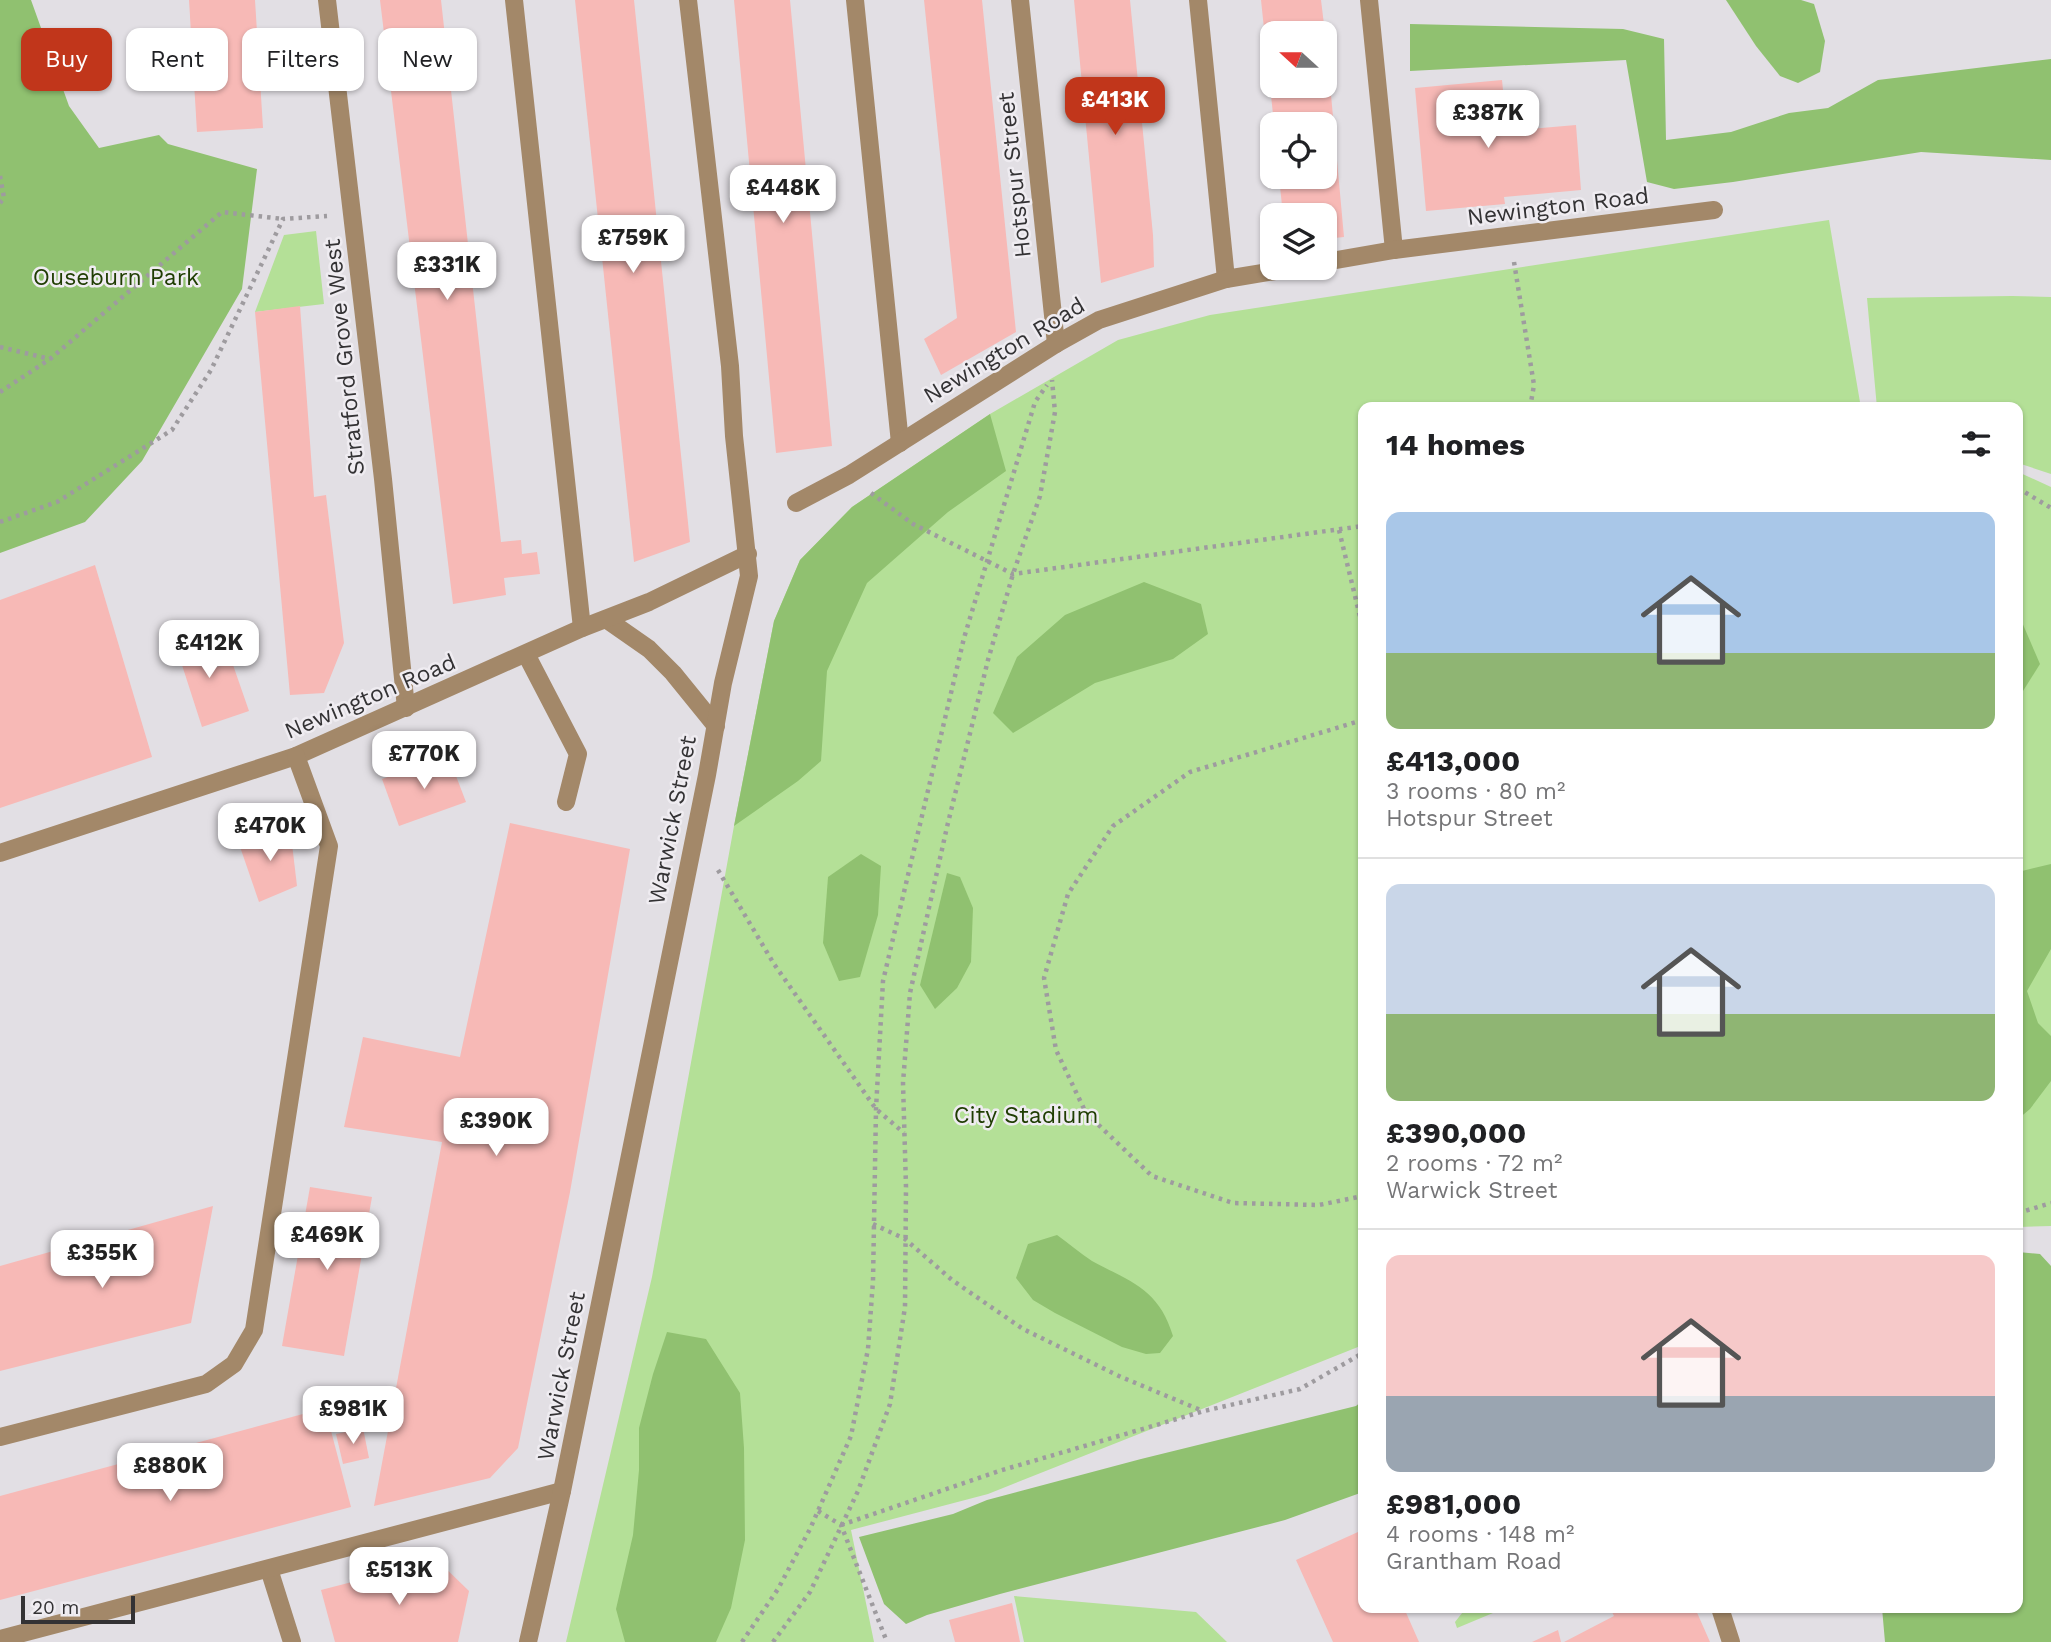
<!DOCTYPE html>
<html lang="en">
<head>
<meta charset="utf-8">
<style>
  body { margin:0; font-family:"Work Sans",sans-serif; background:#f2f2f2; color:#202124; height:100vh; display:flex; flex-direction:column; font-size:26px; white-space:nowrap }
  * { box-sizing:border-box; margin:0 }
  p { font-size:23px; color:#757577 }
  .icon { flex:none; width:38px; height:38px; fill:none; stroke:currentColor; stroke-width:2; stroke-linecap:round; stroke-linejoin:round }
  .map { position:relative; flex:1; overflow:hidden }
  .drawer { position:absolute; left:1358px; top:402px; width:665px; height:1211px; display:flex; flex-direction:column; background:#fff; border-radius:14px; box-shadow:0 2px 5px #0004 }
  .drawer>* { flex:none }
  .hud { position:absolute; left:21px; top:28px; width:665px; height:63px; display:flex; gap:14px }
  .needle { width:46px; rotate:291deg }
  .buttons { position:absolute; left:1260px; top:21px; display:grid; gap:14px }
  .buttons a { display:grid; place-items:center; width:77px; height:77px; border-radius:14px; background:#fff; box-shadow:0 2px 5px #0004; font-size:35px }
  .scale { position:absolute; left:21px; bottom:18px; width:114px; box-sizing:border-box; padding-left:7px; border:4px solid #333234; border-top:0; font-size:19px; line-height:24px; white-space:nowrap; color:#333234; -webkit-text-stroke:5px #efecf1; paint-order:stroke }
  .price { position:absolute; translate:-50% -60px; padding:0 16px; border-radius:14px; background:#fff; color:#222; font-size:23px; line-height:46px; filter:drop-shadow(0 2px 4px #0008) }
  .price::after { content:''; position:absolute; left:50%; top:42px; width:21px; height:16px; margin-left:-10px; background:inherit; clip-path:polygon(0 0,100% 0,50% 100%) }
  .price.selected { background:#c1361b; color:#fff }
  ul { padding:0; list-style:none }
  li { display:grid; align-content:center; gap:14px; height:371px; padding:0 28px }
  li+li { border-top:2px solid #e0e0e0 }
  li span { display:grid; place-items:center; height:217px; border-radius:14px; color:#555 }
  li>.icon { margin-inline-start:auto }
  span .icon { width:126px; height:126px; fill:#fffc; stroke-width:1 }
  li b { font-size:30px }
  h2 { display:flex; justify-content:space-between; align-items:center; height:84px; padding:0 28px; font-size:30px }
  .pill { padding:0 24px; border-radius:14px; background:#fff; box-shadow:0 2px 5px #0004; font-size:24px; line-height:63px }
  .pill.selected { background:#c1361b; color:#fff }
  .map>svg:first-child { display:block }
  .green { fill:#b4e097 }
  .forest { fill:#90c170 }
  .building { fill:#f7b9b6 }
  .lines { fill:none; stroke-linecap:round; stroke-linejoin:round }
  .path { stroke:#9e9b9f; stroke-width:4.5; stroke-dasharray:3.5 5; stroke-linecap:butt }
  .minor { stroke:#a38869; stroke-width:18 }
  .labels { text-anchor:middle; stroke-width:5; stroke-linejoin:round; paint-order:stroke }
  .street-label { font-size:23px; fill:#333234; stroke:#efecf1 }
  .park-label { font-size:23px; fill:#203e03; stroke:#efecf1 }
</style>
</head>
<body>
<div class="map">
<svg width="2051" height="1642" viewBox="0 0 2051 1642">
  <rect width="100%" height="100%" fill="#e2dfe4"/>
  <!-- green -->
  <g class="green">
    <path d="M1829,220L1861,408H1363V1345L988,1494L851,1530L874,1642H566L652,1277L734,826L774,621L800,560L852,507L990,414L1118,340L1210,315Z"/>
    <path d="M316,231L324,304L255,312L284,235Z"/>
    <path d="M2012,296L2051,297V474L2018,463V408H1877L1867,298Z"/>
    <path d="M2018,472L2051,487V1226L2018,1227Z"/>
    <path d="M1014,1596L1196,1612L1227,1642H1024Z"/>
    <path d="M1466,1608H1505L1457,1628L1455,1622Z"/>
  </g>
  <!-- forest -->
  <g class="forest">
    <path d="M0,0H31L69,106L99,148L159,135L168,144L257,169L242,289L142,461L85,522L0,553Z"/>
    <path d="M1726,0H1801L1814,4L1825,41L1820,72L1798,83L1780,76L1756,46Z"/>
    <path d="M1410,24L1623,29L1664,39L1666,140L1731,132L1789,113L1828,108L1878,80L2051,59V160L1921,152L1733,182L1674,189L1647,182L1626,60L1410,71Z"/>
    <path d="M990,414L1006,471L948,512L867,583L827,671L821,761L798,781L734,826L774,621L800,560L852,507Z"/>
    <path d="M1144,582L1201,604L1208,634L1173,659L1095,683L1013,733L993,713L1017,657L1065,615Z"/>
    <path d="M2018,613L2040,664L2018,699Z"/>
    <path d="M861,854L881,866L878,915L860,977L839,981L823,943L828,877Z"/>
    <path d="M2051,864V949L2027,991L2038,1023L2051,1036V1081L2030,1109L2018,1119V872Z"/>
    <path d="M947,873L960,877L973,908L971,962L957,988L935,1009L920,985Z"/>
    <path d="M1057,1235C1068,1243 1080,1253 1092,1261C1131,1282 1159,1289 1173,1336L1160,1353L1146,1354L1122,1347L1055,1313L1033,1300L1016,1278L1028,1244Z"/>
    <path d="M2018,1252L2040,1254L2051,1266V1642H1885L1882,1608H2018Z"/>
    <path d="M667,1332L706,1339L740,1393L744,1448L745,1540L731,1608L716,1642H625L616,1609L633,1535L639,1470V1428L653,1374Z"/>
    <path d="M1363,1400V1492L1285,1520L1000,1594L927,1615L906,1624L884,1604L859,1537L953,1514L987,1500L1141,1459L1356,1406Z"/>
  </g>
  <!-- building -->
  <g class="building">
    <path d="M189,0H255L263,128L197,132Z"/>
    <path d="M380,0H441L501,542L521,540L522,554L537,552L540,574L504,578L506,595L453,604Z"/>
    <path d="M575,0H634L690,542L634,562Z"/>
    <path d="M734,0H790L832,446L776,453Z"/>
    <path d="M924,0H982L1016,332L941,375L924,339L957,318Z"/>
    <path d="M1074,0H1130L1153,235L1154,267L1101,283Z"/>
    <path d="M1261,0H1321L1325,33H1272V86H1325V51H1327L1344,237L1325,239V215H1283L1279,177H1325V124H1274Z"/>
    <path d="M1502,80L1507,131L1576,125L1581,190L1504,197L1505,204L1426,211L1415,88Z"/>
    <path d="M300,306L314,497L326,495L344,643L324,693L290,695L255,312Z"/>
    <path d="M95,565L152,757L0,808V600Z"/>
    <path d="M195,624L210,669L232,662L249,711L202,727L171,631Z"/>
    <path d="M448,755L466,802L399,826L382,779Z"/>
    <path d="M510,823L630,849L570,1192L518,1448L490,1478L374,1506L442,1142L344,1127L363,1037L460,1057Z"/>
    <path d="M290,827L297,886L259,902L238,841Z"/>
    <path d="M310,1187L372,1197L344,1356L282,1346Z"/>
    <path d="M213,1206L191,1323L0,1371V1266Z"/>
    <path d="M325,1408L351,1507L0,1600V1496Z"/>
    <path d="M363,1428L369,1458L343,1464L336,1434Z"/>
    <path d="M1358,1532L1363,1544V1608H1404L1419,1642H1333L1296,1560Z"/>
    <path d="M437,1560L469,1591L458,1642H335L321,1590Z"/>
    <path d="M1012,1603L1020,1642H955L949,1620Z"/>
    <path d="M1610,1608H1695L1710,1642H1564L1614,1616Z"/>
    <path d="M1558,1630L1561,1642H1532Z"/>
  </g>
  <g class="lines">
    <!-- path -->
    <g class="path">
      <path d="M0,176L4,198L0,203"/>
      <path d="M1514,262L1534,385L1530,408"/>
      <path d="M0,347L50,359"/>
      <path d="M0,392L50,359L222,212L283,219"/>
      <path d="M2018,488L2051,508"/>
      <path d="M871,493L913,524L1013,574L1363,526"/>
      <path d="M0,522L57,502L172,430L211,370L283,219L327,216"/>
      <path d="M1339,530L1363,629"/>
      <path d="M1363,720L1190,772L1113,826L1068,894L1044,978L1056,1050L1086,1113L1152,1176L1233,1203L1319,1205L1363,1196"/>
      <path d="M718,870L774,964L876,1109L904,1133"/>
      <path d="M2018,1213L2051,1203"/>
      <path d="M873,1224L905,1239L952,1280L1023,1329L1121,1377L1203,1411"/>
      <path d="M818,1511L841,1525L887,1642"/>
      <path d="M841,1525L999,1471L1204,1411L1300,1389L1363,1353"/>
      <path d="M742,1642L778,1589L810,1529L851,1436L868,1349L873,1281L876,1109L883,981L964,638L1035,402L1047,385"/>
      <path d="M773,1642L810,1592L858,1491L890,1404L905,1307L906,1187L903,1083L910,993L947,827L988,660L1013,574L1040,496L1055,412L1052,380"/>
    </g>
    <!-- minor -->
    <g class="minor">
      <path d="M327,0L383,479L406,708"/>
      <path d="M514,0L582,628"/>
      <path d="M855,0L900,443"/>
      <path d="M1020,0L1056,344"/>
      <path d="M1198,0L1226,279"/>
      <path d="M1369,0L1394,250"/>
      <path d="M1325,262L1394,250L1714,210"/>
      <path d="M796,503L849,475L1056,344L1099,320L1226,279L1293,268"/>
      <path d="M606,619L649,649L673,673L716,726"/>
      <path d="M526,654L578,754L566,802"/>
      <path d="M0,853L296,756L582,628L649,602L748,554"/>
      <path d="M0,1437L206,1384L234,1364L254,1330L329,846L296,756"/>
      <path d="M269,1569L292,1642"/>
      <path d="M1720,1608L1731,1642"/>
      <path d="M0,1639L562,1491"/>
      <path d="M528,1642L562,1491L707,775L723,683L749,576L734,436L730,366L688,0"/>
    </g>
  </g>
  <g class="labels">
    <!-- street labels -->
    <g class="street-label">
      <text transform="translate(1014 175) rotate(-96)" y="8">Hotspur Street</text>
      <text transform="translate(1558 206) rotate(-7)" y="8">Newington Road</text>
      <text transform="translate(1004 350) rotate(-31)" y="8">Newington Road</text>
      <text transform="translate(344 357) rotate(-96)" y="8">Stratford Grove West</text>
      <text transform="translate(370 696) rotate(-23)" y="8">Newington Road</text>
      <text transform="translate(672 820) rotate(-79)" y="8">Warwick Street</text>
      <text transform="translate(561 1376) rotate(-79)" y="8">Warwick Street</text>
    </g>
    <!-- park labels -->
    <g class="park-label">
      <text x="116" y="285">Ouseburn Park</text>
      <text x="1026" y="1123">City Stadium</text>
    </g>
  </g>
</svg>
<div class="buttons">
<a><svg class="needle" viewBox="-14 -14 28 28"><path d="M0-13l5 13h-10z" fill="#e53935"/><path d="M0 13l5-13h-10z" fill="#757577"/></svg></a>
<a><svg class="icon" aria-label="locate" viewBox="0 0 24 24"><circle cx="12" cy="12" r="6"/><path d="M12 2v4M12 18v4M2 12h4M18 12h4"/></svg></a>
<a><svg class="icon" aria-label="layers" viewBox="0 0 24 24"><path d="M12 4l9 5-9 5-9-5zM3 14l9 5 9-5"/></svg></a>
</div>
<div class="scale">20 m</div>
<b class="price selected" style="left:1115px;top:137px">£413K</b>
<b class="price" style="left:1488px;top:150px">£387K</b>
<b class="price" style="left:783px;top:225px">£448K</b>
<b class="price" style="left:633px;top:275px">£759K</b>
<b class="price" style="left:447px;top:302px">£331K</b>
<b class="price" style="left:209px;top:680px">£412K</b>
<b class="price" style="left:424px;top:791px">£770K</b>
<b class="price" style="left:270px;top:863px">£470K</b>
<b class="price" style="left:496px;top:1158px">£390K</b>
<b class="price" style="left:327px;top:1272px">£469K</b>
<b class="price" style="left:102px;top:1290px">£355K</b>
<b class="price" style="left:353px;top:1446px">£981K</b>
<b class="price" style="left:170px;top:1503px">£880K</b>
<b class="price" style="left:399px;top:1607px">£513K</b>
<div class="hud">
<a class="pill selected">Buy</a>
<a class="pill">Rent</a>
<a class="pill">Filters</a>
<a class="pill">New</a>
</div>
<section class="drawer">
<h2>14 homes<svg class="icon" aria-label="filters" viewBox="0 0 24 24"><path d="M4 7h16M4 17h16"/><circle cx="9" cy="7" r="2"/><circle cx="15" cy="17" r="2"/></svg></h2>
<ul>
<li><span style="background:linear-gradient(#a9c7e8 65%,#8fb573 0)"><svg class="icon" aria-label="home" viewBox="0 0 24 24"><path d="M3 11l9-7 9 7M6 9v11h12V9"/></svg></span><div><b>£413,000</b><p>3 rooms · 80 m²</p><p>Hotspur Street</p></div></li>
<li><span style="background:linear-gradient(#c9d6e8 60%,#8fb573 0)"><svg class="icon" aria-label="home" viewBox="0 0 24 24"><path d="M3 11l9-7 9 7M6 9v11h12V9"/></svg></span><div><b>£390,000</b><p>2 rooms · 72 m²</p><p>Warwick Street</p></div></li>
<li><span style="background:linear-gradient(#f6c9c9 65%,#9aa5b1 0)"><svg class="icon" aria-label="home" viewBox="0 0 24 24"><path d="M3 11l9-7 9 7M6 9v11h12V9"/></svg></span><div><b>£981,000</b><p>4 rooms · 148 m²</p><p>Grantham Road</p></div></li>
</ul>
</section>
</div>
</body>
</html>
